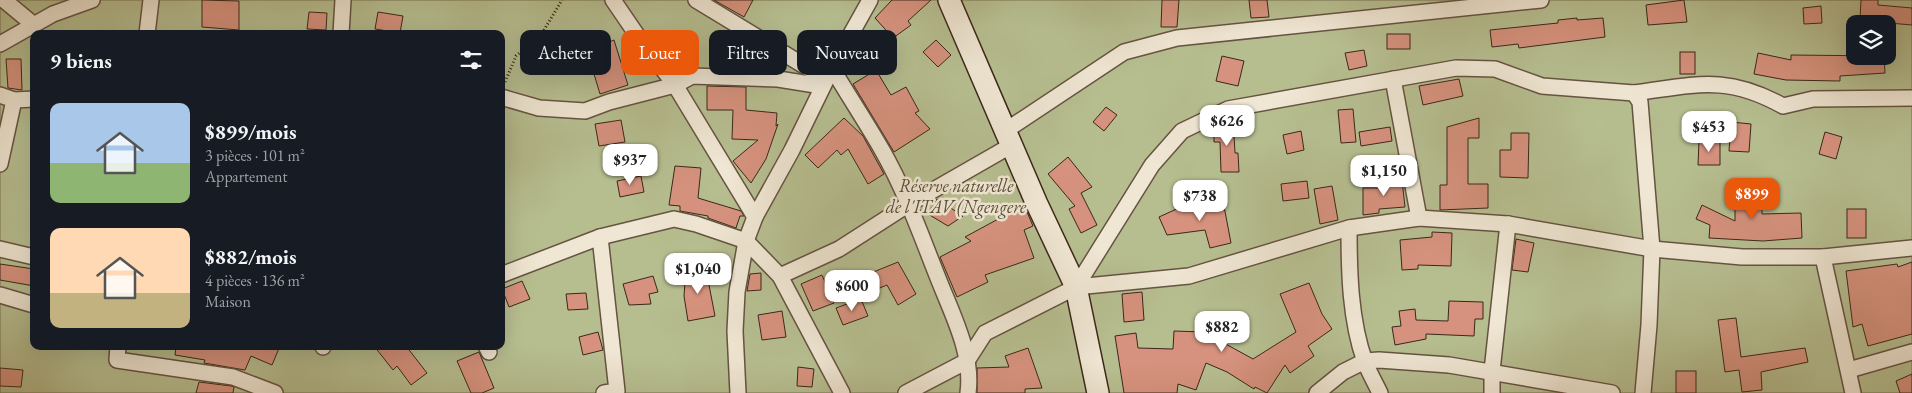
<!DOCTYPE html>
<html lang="fr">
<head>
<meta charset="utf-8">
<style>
  body { margin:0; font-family:"EB Garamond",serif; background:#242831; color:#f1f3f6; height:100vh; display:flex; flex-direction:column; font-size:19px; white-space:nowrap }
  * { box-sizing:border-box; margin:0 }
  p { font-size:16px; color:#9ea1a6 }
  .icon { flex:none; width:28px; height:28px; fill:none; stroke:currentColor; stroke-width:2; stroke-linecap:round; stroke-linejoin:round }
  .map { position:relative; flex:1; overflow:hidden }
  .sheet { position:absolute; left:30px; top:30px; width:475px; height:320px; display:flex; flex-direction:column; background:#171b24; border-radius:10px; box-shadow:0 5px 20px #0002 }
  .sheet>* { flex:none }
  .guide { position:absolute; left:520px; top:30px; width:475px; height:45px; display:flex; gap:10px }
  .buttons { position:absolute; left:1846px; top:15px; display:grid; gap:10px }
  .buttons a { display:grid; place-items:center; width:50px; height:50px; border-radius:10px; background:#171b24; box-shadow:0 5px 20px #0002; font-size:25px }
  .price { position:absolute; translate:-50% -42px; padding:0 11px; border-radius:10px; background:#fff; color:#222; font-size:16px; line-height:32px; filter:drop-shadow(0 1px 2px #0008) }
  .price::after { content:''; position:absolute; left:50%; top:30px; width:15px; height:11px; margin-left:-8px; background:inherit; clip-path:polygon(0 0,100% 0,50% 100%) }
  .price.current { background:#ea580c; color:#fff }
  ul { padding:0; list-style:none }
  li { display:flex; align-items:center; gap:15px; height:125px; padding:0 20px }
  li span { display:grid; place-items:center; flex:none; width:140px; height:100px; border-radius:10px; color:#555 }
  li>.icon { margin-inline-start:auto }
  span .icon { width:60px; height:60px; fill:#fffc; stroke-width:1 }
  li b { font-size:21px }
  h2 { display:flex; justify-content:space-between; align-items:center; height:60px; padding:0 20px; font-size:21px }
  .tag { padding:0 18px; border-radius:10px; background:#171b24; box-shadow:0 5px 20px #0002; font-size:18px; line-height:45px }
  .tag.current { background:#ea580c; color:#fff }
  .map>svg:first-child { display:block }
  .green { fill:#b6be90; stroke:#787254; fill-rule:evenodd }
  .building { fill:#d6927e; stroke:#3b2719 }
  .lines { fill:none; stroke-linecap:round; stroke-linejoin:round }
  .street-casing { stroke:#665342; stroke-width:18 }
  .secondary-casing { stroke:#3b2719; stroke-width:24 }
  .path { stroke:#3b2719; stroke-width:3; stroke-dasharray:1 2.5; stroke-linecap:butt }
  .street { stroke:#efe6d3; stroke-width:15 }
  .secondary { stroke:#efe6d3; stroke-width:21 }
  .labels { text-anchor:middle; stroke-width:5; stroke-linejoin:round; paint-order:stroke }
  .park-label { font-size:18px; font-style:italic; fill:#5a4d37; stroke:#efe6d3 }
</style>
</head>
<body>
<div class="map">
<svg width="1912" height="393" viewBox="0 0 1912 393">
  <rect width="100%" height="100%" fill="#e7d8bb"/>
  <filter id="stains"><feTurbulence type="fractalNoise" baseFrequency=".004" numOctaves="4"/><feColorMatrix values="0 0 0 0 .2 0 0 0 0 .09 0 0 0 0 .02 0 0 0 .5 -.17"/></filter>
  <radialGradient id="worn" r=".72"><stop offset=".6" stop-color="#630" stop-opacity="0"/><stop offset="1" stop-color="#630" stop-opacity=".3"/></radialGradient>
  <!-- green -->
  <path class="green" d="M0,0H1912V393H0ZM1855,24H1888V56H1855ZM34,34H501V346H34Z"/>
  <!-- building -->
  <g class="building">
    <path d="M202,0L239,1V30L202,27Z"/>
    <path d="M714,0H753L744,17Z"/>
    <path d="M892,0H931L908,21L911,25L893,38L875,18Z"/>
    <path d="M1162,0H1179L1177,27H1161Z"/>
    <path d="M1249,0H1267L1269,17L1251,18Z"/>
    <path d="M1684,0L1687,22L1648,25L1646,5Z"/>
    <path d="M1861,0H1878V5L1912,8V25L1889,23V20L1860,19Z"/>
    <path d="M1821,6L1822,23L1804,24L1803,8Z"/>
    <path d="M309,12L327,13L326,30L307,29Z"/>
    <path d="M378,12L403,16L400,33L375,29Z"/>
    <path d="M1577,18V20L1603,18L1605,37L1519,48L1518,44L1492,47L1490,30L1558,23V20Z"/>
    <rect x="1387" y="34" width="23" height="15"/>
    <path d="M734,35L735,62H746V69L715,67L713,36Z"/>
    <path d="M614,40L628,85L600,94L594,74L600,72L591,50Z"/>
    <path d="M936,40L951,55L938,67L923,52Z"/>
    <path d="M1364,50L1367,66L1349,70L1345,53Z"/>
    <path d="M538,52L557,56L553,73L535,68Z"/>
    <rect x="1680" y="52" width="15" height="22"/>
    <path d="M1758,53L1791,60V55L1884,56L1885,73L1840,76V81L1786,80L1754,74Z"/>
    <path d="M1222,56L1244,61L1238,86L1216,81Z"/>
    <path d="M6,59H21L22,90L8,88Z"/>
    <path d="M876,70L891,95L906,87L919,111L915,113L930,129L894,152L853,84Z"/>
    <path d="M1459,79L1463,96L1423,105L1419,86Z"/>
    <path d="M707,86L746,87V110L777,113L776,126L778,124L766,159L751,183L733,161L758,140L732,139L733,110H707Z"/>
    <path d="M1106,107L1117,115L1104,131L1093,122Z"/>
    <path d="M1353,109L1356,142L1341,143L1338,110Z"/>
    <path d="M844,118L863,136L884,174L868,184L848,149L841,155L837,150L818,168L805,155Z"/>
    <path d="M1233,118L1235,153H1238L1239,172H1221L1220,142H1214V127H1220V123Z"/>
    <path d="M1479,118V138H1468V184H1488V208L1440,210V185H1447V127Z"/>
    <path d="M621,120L625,142L599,146L595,124Z"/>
    <path d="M1731,122L1751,124L1749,152L1729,151Z"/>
    <path d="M1390,127L1392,141L1361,146L1359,132Z"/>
    <path d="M1301,131L1304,150L1287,154L1283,135Z"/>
    <path d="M1825,132L1842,137L1836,159L1819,154Z"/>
    <path d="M1511,133H1529L1528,178L1500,177V150H1511Z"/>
    <path d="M1699,141H1720V165H1698Z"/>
    <path d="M1068,157L1092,187L1081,193L1097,225L1081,233L1069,209L1075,206L1048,174Z"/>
    <path d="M675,166L701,168L698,198L741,211L744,216H740L736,228L708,218V216L680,211V206L669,205Z"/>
    <path d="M641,176L644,192L620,197L617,181Z"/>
    <path d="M1402,180L1405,207L1379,209V213L1363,215V188H1385L1384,181Z"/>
    <path d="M1307,181L1309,198L1283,201L1281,184Z"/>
    <path d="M1332,186L1338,220L1320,224L1314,189Z"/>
    <path d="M1735,188H1762V214L1801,213L1802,238L1763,241L1709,238L1710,225L1696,219L1702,205L1735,221Z"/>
    <path d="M937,199L963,216L948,226L928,214Z"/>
    <path d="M1223,201L1231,243L1210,248L1205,230L1167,235L1159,217L1181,207Z"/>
    <path d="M1024,205L1033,226L1024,230L1034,258L985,275L988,282L957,297L940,257L971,241L965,237Z"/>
    <rect x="1847" y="209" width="19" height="29"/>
    <path d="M1432,232L1452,233L1451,266L1418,265V269L1402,270L1400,240L1432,237Z"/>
    <path d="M1516,239L1534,243L1528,272L1512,270Z"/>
    <path d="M898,262L916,294L898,305L887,285L877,289L871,273Z"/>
    <path d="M1912,262V334L1868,346L1862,324L1853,327L1846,271L1897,264L1898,267Z"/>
    <path d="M0,264L34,269V286L0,280Z"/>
    <path d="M686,268L710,270L709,285L715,316L688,321L684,296Z"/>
    <path d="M761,273V290L747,291L750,274Z"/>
    <path d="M822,275L834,303L813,311L801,284Z"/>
    <path d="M653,276L658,292L649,294L651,304L629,305L623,284Z"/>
    <path d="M522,281L530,299L509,307L502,289Z"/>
    <path d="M1309,283L1322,314L1332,329L1308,346L1314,356L1290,373L1285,365L1267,393L1255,387L1254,389L1227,372L1206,363L1196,390L1178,384L1177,393H1124L1115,336L1136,333L1138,348L1173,349L1174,331L1204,332L1253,359L1296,332L1280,294Z"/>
    <path d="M1142,292L1144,320L1124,322L1122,294Z"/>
    <path d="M586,293L588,309L568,310L566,294Z"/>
    <path d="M861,299L868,316L843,325L836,308Z"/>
    <path d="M1449,301L1483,302V319H1475L1474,336L1426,334V339L1395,345L1392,327L1401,326L1399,311L1415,309L1416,320L1448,321Z"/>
    <path d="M782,311L786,337L762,340L758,315Z"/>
    <path d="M1736,318L1741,357L1805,348L1808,362L1761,372L1762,390L1742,392L1739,370L1725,372L1718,320Z"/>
    <path d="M598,332L603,350L583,355L579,337Z"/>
    <path d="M176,346H280L272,365L251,356L245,370L204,363L205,360L175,355Z"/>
    <path d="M374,346H406L427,373L411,385L397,366L393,370Z"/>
    <path d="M1028,348L1042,388L1025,389V393H977V368L1009,367L1005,356Z"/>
    <path d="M479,352L494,388L482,393H471L457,361Z"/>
    <path d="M798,367L814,369L812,387L797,386Z"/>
    <path d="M0,368L23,370L21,387L0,386Z"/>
    <rect x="1676" y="371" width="20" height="22"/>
    <path d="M1912,374V393H1900L1896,381Z"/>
    <path d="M199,382L231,386L234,387L233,393H196Z"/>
  </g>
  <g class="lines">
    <defs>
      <g id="street">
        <path d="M4,0L34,25"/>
        <path d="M613,0L641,41L675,85L755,217"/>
        <path d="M696,0L826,79"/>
        <path d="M147,34L151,0"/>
        <path d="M341,34L343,0"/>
        <path d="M0,44L53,14L92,0"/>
        <path d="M832,68C848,95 866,122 882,150C906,192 922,238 940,283C954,318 973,355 968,393"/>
        <path d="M1393,79L1419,218"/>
        <path d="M0,95L14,100L34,99"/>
        <path d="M501,97L539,108L585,111L609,102L675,85L692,76L778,79L822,86"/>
        <path d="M1005,131L1124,52L1177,38L1541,0"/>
        <path d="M0,164L14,100"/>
        <path d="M1349,228C1349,272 1350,320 1365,362C1369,372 1375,383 1380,393"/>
        <path d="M600,237L617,391L604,393"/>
        <path d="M0,249L34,257"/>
        <path d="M1823,257L1853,393"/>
        <path d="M501,275L600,237L674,219L696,224L746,241L780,276L842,393"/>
        <path d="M780,276L839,249L909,204L1012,145"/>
        <path d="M1076,287L1152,165L1182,131L1228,109L1456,68L1495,69L1542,86L1634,93"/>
        <path d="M0,295L34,305"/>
        <path d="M118,346L117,360L233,377L275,393"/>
        <path d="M486,346L489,352"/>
        <path d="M323,347V346"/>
        <path d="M1849,370L1912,352"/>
        <path d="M738,393L735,331L737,292L746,241L755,217L792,150L832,68L870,0"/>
        <path d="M906,393L967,361L985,333L1076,287L1189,276L1349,228L1419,218L1508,224L1652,249L1742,257H1823L1912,248"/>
        <path d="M1317,393L1343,372L1365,361L1379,360L1449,365L1612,393"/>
        <path d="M1492,393V371L1508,224"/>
        <path d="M1643,393L1649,325L1652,249L1640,102L1634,93C1695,85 1726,74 1783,106L1813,99L1912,98"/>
      </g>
      <path id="secondary" d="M949,0L1036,202L1076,287L1098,393"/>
    </defs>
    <!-- street casing -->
    <use href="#street" class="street-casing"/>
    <!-- secondary casing -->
    <use href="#secondary" class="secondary-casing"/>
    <!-- path -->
    <path class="path" d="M505,82L516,56L541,35L562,0"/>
    <!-- street -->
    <use href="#street" class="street"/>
    <!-- secondary -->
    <use href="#secondary" class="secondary"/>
  </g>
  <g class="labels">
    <!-- park labels -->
    <g class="park-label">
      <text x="956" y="192">Réserve naturelle<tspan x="956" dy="21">de l'ITAV (Ngengere</tspan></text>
    </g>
  </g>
  <rect width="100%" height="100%" filter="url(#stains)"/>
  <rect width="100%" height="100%" fill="url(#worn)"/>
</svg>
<div class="buttons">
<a><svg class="icon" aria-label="layers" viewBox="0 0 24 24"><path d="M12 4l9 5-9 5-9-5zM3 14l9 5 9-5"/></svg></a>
</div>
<b class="price" style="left:1227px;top:147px">$626</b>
<b class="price" style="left:1709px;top:153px">$453</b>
<b class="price" style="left:630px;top:186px">$937</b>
<b class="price" style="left:1384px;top:197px">$1,150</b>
<b class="price current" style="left:1752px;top:220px">$899</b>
<b class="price" style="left:1200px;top:222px">$738</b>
<b class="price" style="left:698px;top:295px">$1,040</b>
<b class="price" style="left:852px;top:312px">$600</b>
<b class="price" style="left:1222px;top:353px">$882</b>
<div class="guide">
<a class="tag">Acheter</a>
<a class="tag current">Louer</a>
<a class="tag">Filtres</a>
<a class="tag">Nouveau</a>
</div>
<section class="sheet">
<h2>9 biens<svg class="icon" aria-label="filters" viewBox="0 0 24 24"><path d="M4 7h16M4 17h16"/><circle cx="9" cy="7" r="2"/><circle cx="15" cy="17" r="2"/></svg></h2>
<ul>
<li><span style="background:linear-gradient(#a9c7e8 60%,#8fb573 0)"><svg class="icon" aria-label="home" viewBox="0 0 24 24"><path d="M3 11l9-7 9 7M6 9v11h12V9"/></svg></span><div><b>$899/mois</b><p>3 pièces · 101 m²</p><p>Appartement</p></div></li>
<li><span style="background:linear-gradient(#ffd9b3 65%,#c2b280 0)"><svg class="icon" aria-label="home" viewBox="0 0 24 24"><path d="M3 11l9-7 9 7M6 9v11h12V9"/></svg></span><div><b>$882/mois</b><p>4 pièces · 136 m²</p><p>Maison</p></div></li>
</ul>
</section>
</div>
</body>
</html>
